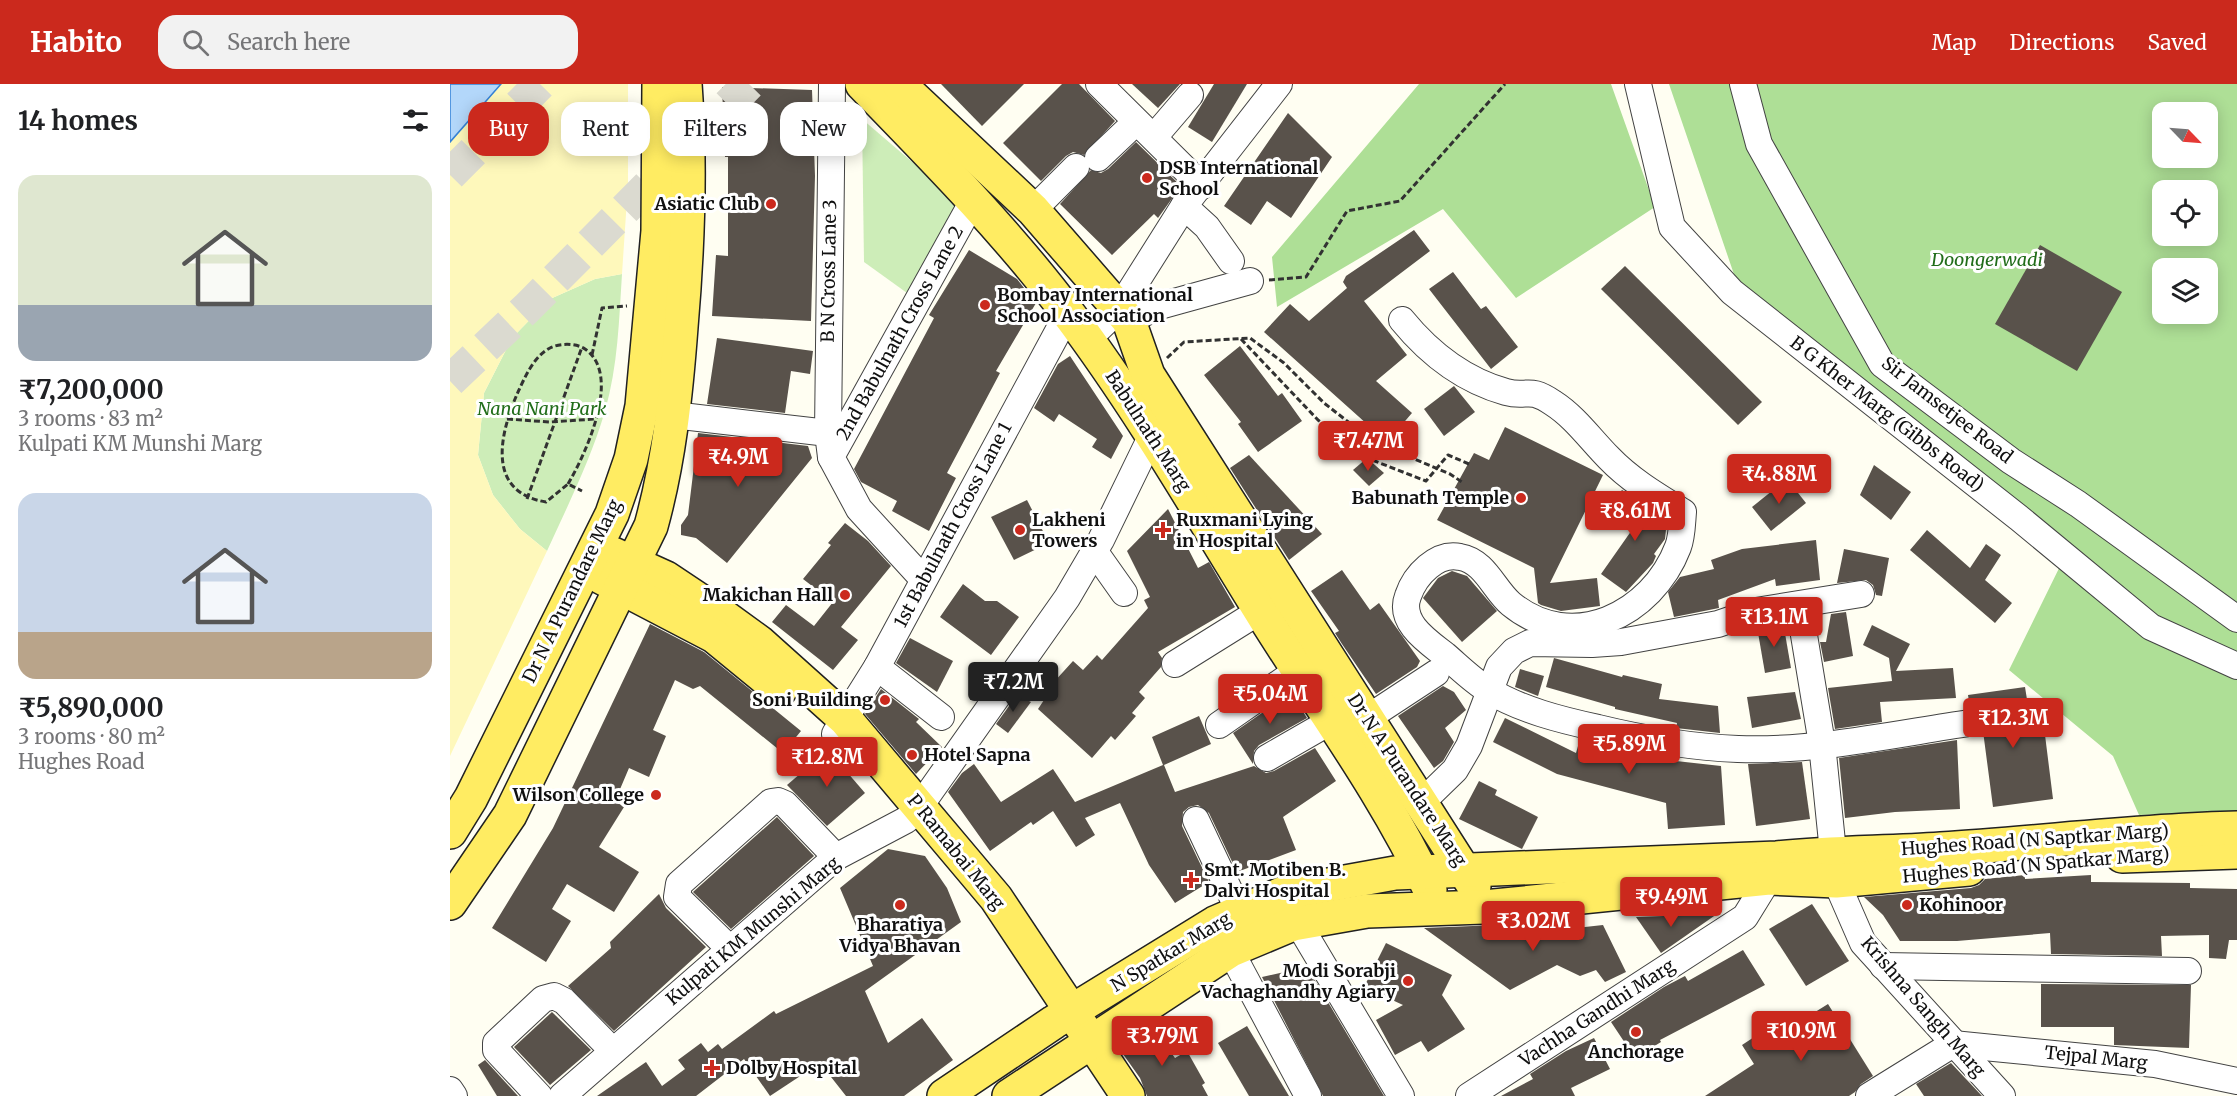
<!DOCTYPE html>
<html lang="en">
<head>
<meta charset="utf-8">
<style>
  body { margin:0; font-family:Merriweather,serif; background:#f2f2f2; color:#202124; height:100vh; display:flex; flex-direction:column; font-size:22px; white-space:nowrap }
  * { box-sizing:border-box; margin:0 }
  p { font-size:20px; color:#757577 }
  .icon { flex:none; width:33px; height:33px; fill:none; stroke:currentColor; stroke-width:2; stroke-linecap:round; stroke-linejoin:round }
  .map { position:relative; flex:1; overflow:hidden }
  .sheet { display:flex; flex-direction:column; background:#fff; width:450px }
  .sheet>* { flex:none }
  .guide { position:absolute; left:18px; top:18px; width:570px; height:54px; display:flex; gap:12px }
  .needle { width:39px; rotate:115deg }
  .buttons { position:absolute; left:1702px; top:18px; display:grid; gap:12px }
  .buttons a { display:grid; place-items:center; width:66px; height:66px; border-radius:12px; background:#fff; box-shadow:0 3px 15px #0003; font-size:30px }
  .price { position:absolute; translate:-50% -51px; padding:0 14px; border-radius:6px; background:#cb291d; color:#fff; font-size:20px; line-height:39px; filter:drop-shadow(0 2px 3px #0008) }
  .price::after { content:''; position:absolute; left:50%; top:36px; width:18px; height:14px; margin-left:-9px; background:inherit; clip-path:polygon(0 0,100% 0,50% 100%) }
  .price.selected { background:#222; color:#fff }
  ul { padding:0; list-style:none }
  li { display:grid; align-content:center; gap:12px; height:318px; padding:0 18px }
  li span { display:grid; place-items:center; height:186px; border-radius:18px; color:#555 }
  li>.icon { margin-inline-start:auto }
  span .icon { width:108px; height:108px; fill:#fffc; stroke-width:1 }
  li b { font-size:26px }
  h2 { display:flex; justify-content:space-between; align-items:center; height:72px; padding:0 18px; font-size:26px }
  .tag { padding:0 21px; border-radius:18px; background:#fff; box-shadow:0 3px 15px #0003; font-size:21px; line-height:54px }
  .tag.selected { background:#cb291d; color:#fff }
  header { display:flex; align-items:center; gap:36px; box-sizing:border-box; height:84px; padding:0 30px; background:#cb291d; color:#fff }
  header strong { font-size:28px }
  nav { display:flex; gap:33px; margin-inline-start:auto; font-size:21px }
  .search { width:420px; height:54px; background:#f2f2f2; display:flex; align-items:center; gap:15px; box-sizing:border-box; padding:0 21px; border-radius:18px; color:#757577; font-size:22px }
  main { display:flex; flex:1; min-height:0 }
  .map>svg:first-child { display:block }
  .green { fill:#cdedb8 }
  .forest { fill:#aedf96; fill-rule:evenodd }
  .sand { fill:#fef8bb }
  .water { fill:#b3d7fa; stroke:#3582d7; stroke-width:1.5 }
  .building { fill:#59524b }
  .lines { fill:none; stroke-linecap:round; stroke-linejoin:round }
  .highway-tunnel { stroke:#dbdad0; stroke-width:33; stroke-dasharray:33 16; stroke-linecap:butt }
  .minor-casing { stroke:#434343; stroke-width:28 }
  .major-casing { stroke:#212121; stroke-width:36 }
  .path { stroke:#323232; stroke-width:3; stroke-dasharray:6 3; stroke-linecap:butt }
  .minor { stroke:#fff; stroke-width:26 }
  .major { stroke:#ffec62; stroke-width:33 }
  .poi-dot { fill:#cb291d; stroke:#fff; stroke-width:2 }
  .labels { text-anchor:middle; stroke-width:6; stroke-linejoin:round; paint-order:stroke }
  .poi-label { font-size:18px; font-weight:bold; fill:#101010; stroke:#fff; text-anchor:start }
  .park-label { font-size:18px; font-style:italic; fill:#216d1a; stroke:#fff }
  .street-label { font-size:18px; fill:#101010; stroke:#fff }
</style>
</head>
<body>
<header>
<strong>Habito</strong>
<div class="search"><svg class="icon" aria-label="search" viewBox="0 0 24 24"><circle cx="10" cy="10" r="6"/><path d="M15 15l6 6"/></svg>Search here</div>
<nav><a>Map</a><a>Directions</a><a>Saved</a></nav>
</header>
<main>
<section class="sheet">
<h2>14 homes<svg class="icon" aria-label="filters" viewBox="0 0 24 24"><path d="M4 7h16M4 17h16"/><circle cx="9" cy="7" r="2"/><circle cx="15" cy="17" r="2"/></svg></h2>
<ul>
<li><span style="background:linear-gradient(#dfe7d0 70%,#9aa5b1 0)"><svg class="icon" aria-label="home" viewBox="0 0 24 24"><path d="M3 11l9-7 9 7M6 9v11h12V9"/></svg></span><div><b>₹7,200,000</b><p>3 rooms · 83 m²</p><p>Kulpati KM Munshi Marg</p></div></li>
<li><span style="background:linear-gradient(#c9d6e8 75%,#b9a48a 0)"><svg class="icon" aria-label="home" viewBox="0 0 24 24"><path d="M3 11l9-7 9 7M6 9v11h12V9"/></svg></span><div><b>₹5,890,000</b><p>3 rooms · 80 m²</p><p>Hughes Road</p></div></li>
</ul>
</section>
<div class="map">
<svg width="1787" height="1012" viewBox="0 0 1787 1012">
  <rect width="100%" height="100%" fill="#fffef2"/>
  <!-- green -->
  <g class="green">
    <path d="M412,35L510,119L464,214L414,178Z"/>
    <path d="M172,190C169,236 168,282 155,327C141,375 118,421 97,467L70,445L43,411L28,371L34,309L62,254L100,215L145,195Z"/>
  </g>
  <!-- forest -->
  <g class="forest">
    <path d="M969,0H1161L1205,123L1066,214L993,125L827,223L822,173Z"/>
    <path d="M1219,0H1787V728L1689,731L1663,672L1559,586L1617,468L1289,205ZM1713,28H1758V74H1713ZM1713,106H1758V152H1713ZM1713,184H1758V230H1713Z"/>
  </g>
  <!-- sand -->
  <path class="sand" d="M51,0H178V100L172,190L145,195L100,215L62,254L34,309L28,371L43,411L70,445L97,467L0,672V57Z"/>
  <!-- water -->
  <path class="water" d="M0,0H51L0,58Z"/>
  <!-- building -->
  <g class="building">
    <path d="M491,0H574L532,42Z"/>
    <path d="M612,0H629L665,37L634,71L623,68L616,72L591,97L553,59Z"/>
    <path d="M682,0H730L708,24Z"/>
    <path d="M764,0H797L762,58L738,43Z"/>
    <path d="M272,3L362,6L365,92L361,237L262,232L266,171L278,172V73H275Z"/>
    <path d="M838,29L882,73L841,134L817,117L801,141L774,122Z"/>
    <path d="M686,58L731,102L708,134L704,130L662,171L610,120L641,86L651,89L658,85Z"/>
    <path d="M964,146L980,167L914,217L957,271L926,297L962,329L937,358L814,248L840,220L859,237L897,204L893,198L896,192Z"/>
    <path d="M1590,161L1672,208L1627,287L1545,240Z"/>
    <path d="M519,166L567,195L586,219L546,287L550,289L497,389L506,394L479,447L442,427L447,417L411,398L404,385L484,234L479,231Z"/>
    <path d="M1175,182L1312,318L1288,341L1151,205Z"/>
    <path d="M1003,188L1031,225L1036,222L1068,263L1041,285L979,205Z"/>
    <path d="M267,254L363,267L360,290L341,287L335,329L257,320Z"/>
    <path d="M790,262L828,312L832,309L852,337L808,368L788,340L791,338L754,291Z"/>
    <path d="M620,272L673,352L661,375L642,363L647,355L609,330L604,338L584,324L608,280Z"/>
    <path d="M1004,302L1025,328L994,352L974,325Z"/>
    <path d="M1055,343L1153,391L1100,499L1147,494L1150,522L1111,527L1091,521L1088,519L1084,484L987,436L1024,369L1039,376Z"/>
    <path d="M248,349L358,362L362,374L277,479L246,454L231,451V441L238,431Z"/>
    <path d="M799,371L872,450L839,476L780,384Z"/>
    <path d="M917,374L934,389L919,402L903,386Z"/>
    <path d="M1424,381L1461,408L1441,436L1410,411Z"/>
    <path d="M1337,395L1356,419L1321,447L1302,423Z"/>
    <path d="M1172,406L1217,436L1215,455L1204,470L1206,472L1203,479L1176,508L1151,490L1184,443L1159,421Z"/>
    <path d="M577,416L599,459L564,476L541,433Z"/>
    <path d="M718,425L748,484L759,478L785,523L708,568L712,574L711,583L689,608L695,614L682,629L686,632L665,656L661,652L642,674L588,625L596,613L593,610L623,577L633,586L647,571L652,576L698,524L694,516L700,513L677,467Z"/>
    <path d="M395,439L418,457L441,482L391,543L408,556L383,586L322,538L336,521L364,542L383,518L353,495L381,461L378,459Z"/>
    <path d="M1477,446L1520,484L1536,460L1551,471L1535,496L1562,519L1545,539L1460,466Z"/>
    <path d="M1366,456L1370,496L1326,502L1325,495L1268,516L1269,524L1224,533L1218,508L1230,493L1264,485L1261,476L1292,465Z"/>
    <path d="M1394,465L1439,474L1432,512L1426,511L1423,501L1416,496L1387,499Z"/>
    <path d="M892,486L920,526L929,519L970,577L967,583L926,610L892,560L885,549L889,547L861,507Z"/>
    <path d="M1002,487L1017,492L1047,527L1012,558L973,514L988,494Z"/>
    <path d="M513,500L535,517H547L569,533L541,571L490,533Z"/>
    <path d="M1396,528L1403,572L1374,578L1370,558H1376L1381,530Z"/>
    <path d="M1333,538L1341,584L1315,589L1307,543Z"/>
    <path d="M200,540L254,568L351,647L333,669L250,602L243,605L225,596L203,646L216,652L199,693L179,684L165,717L174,723L149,763L189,788L164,828L117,800L102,825L121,837L96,878L42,844L103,744Z"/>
    <path d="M1422,541L1460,560L1446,587L1503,584L1506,614L1430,618L1432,638L1385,645L1378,604L1442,597L1439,574L1413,561Z"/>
    <path d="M460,554L503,577L487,608L446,579Z"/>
    <path d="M1104,574L1172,593L1173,591L1212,600L1209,615L1268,622L1270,649L1226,644L1227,639L1165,625V623L1096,603Z"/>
    <path d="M1070,585L1094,592L1088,612L1065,603Z"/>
    <path d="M993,602L1004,608L1016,626L995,644L1004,658L993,677L984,684L948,632Z"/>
    <path d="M1575,603L1583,653L1595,651L1603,715L1543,723L1533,647H1531L1534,636L1530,629L1520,624L1518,611Z"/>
    <path d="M431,605L469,635L466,638L492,663L466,690L415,630Z"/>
    <path d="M1345,608L1351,635L1302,644L1297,613Z"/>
    <path d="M841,609L857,634L809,661L804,667L803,680L783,649Z"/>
    <path d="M567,611L581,618L558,649L546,640Z"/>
    <path d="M749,632L761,660L714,681L725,708L804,682L816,689L824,687L865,664L886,697L833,733L846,766L787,788L759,729L748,721L739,723L733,728L732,742L759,798L725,819L699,781L670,719L635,734L645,751L626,763L603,727L583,741L581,738L540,767L498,708L512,689L524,680L551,718L603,685L625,718L713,681L702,653Z"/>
    <path d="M1055,634L1126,669L1130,655L1217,676L1271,682L1275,741L1218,745L1216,719L1107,690L1043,658Z"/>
    <path d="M1507,656L1510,725L1445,728L1395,734L1389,674Z"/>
    <path d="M378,666L415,709L377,742L337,701Z"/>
    <path d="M1352,678L1360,735L1306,742L1298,680Z"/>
    <path d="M1029,697L1047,706L1045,711L1088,733L1072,765L1009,735Z"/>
    <path d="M327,733L364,772L281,845L243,808Z"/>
    <path d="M438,765L475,772L497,804L511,838L415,907L438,959L472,934L503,976L454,1012H396L370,979L320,1012L294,975L246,1012H147L196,978L212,1002L235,985L228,976L251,959L258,968L268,960L272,965L324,927L326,930L423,882L390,804Z"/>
    <path d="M1575,791V795L1641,791V798L1740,799V804L1787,805V856H1779L1776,875L1759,874V851L1711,852L1712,872L1601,870L1600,849L1507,857H1450L1433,831L1414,813L1521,804L1529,801L1535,795Z"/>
    <path d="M209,810L216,824L256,863L164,947L118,902L161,864L160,858Z"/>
    <path d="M1362,820L1399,877L1356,902L1319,845Z"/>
    <path d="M1267,830L1211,869L1186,833Z"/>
    <path d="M1047,841L1062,851L1153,841L1176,888L1155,898L1146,886L1130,892L1107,881L1060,906L974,844Z"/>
    <path d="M936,859L1002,891L992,911L1015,945L978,968L971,957L945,971L926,936L953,921L914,903Z"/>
    <path d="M1293,866L1315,901L1210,956L1211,958L1185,974L1161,938L1214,903L1235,892L1238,897Z"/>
    <path d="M857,883L934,1012H873L812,893Z"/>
    <path d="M1591,900L1741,901L1739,964L1664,961V943H1591Z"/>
    <path d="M1378,920L1423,992L1411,1000L1405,1008L1399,1012H1255L1304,980L1292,961L1324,940L1330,950Z"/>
    <path d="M102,928L141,966L100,1001L64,963Z"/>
    <path d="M701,941L725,974L737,967L755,999L752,1001L758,1012H697L690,994L668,963Z"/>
    <path d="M797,942L839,1012H799L768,959Z"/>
    <path d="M1144,954L1160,985L1121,1004L1125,1012H1051L1083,995L1080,990L1116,967Z"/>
    <path d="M35,976L68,1012H47L28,981Z"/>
    <path d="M1501,979L1532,1012H1474L1466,1000Z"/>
  </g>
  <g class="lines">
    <!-- highway-tunnel -->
    <g class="highway-tunnel">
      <path d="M0,91L90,0"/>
      <path d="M0,297L77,224L299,0"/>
    </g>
    <defs>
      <g id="minor">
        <path d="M649,0L752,102"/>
        <path d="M1188,0L1222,143L1282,208L1569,434L1701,543L1787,582"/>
        <path d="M1293,0L1309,60L1432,280L1561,377L1628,420L1787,535"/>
        <path d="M704,53L740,11"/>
        <path d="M648,74L686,38"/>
        <path d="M734,122L757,143L781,177"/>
        <path d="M583,126L626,83"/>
        <path d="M952,236C979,269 1013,296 1056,308C1078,314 1078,302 1103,319C1125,333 1141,356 1159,374C1180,396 1207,412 1233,428C1232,439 1232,453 1228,463C1202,531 1122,570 1061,520C1044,506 1035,477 1010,473C987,468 965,491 958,512C948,538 977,557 995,571C1009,583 1023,597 1038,606C1071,626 1111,636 1148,644C1193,655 1242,663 1288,665C1363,668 1445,650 1519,639"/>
        <path d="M679,237L706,223L800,197"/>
        <path d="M637,256L669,225L734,122L829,0"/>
        <path d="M223,331L378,349"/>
        <path d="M381,373L378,349L382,0"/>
        <path d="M645,468L674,509"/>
        <path d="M473,495L409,425L381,373L524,115"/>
        <path d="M1349,521L1372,660L1383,768"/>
        <path d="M725,580L810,527"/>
        <path d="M427,583L491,633"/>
        <path d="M916,635L986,589"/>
        <path d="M769,641L848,586"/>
        <path d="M385,650L427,583L618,229"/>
        <path d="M817,674L883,636"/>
        <path d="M970,720L1005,686L1019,662L1049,583L1064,567L1080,559L1142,560L1171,558L1268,540L1306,527L1411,510"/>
        <path d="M746,736L789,827"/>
        <path d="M1386,797L1413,859L1552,1012"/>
        <path d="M848,839L951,1012"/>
        <path d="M772,851L858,1012"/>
        <path d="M280,865L227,813L229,800L321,718L328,717L335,720L386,773"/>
        <path d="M1433,882L1738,887"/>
        <path d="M0,1006L4,1012"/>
        <path d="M89,1012L46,966V959L93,915L104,912L114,917L163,967"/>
        <path d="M112,1012L386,773L456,736L470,722L617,514L651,456L702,351"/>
        <path d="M1019,1012L1295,833L1319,794"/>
        <path d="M1419,1012L1503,960L1705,980L1787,997"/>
      </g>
      <g id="major">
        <path d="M412,0C484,74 556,147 618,229C694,330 756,440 823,547C877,632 937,714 980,806"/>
        <path d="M449,0L583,126L669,225L679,237L698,291L1024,802"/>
        <path d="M163,470L216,494L276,534L309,558L396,636L546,814L678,1012"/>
        <path d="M151,493L264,552L330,606"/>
        <path d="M0,748L21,714L162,430L181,375L192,322L208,147L209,0"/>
        <path d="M1672,772L1787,768"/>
        <path d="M0,819L60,731L201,442C219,377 226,310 231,243C238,162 241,81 235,0"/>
        <path d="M494,1012L604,938L765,839L834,809L945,789L1327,774C1382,768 1436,769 1491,765C1590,759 1688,746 1787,744"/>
        <path d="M559,1012L781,866L843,840L917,827L1034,823L1319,794L1386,797L1519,785"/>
      </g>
    </defs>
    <!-- minor casing -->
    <use href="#minor" class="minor-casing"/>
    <!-- major casing -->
    <use href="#major" class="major-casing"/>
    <!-- path -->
    <g class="path">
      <path d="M819,196L856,193L897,127L950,117L1055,0"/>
      <path d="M791,255L868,336L917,374L976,397L998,371L1019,380"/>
      <path d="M142,271L152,224L177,222"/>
      <path d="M717,274L734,258L800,254L834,279L874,319L924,358L1000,390L1012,398"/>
      <path d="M57,335L100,338L145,335"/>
      <path d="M118,400C135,371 173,291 135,265C126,259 110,259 100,264C84,272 75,293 68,308C50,349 35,408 96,418L118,400L132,407"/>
      <path d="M77,415L132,263"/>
    </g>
    <!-- minor -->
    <use href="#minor" class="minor"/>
    <!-- major -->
    <use href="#major" class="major"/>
  </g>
  <!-- markers -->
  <g class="poi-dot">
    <circle cx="697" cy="94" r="6"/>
    <circle cx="321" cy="120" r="6"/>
    <circle cx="535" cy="221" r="6"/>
    <circle cx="1071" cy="414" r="6"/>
    <circle cx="570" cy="446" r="6"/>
    <path d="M710 437h6v6h6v6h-6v6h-6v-6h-6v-6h6z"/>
    <circle cx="395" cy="511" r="6"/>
    <circle cx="435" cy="616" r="6"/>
    <circle cx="462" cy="671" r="6"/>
    <circle cx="206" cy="711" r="6"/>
    <path d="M738 787h6v6h6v6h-6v6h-6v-6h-6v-6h6z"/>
    <circle cx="450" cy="821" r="6"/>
    <circle cx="1457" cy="821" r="6"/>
    <circle cx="958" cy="897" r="6"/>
    <circle cx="1186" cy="948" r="6"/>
    <path d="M259 975h6v6h6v6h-6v6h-6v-6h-6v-6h6z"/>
  </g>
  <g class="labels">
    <!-- poi labels -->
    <g class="poi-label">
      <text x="709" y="90">DSB International<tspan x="709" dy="21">School</tspan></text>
      <text x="309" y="126" text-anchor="end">Asiatic Club</text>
      <text x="547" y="217">Bombay International<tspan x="547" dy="21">School Association</tspan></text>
      <text x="1059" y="420" text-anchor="end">Babunath Temple</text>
      <text x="582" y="442">Lakheni<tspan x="582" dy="21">Towers</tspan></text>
      <text x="726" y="442">Ruxmani Lying<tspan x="726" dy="21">in Hospital</tspan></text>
      <text x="383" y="517" text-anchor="end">Makichan Hall</text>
      <text x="423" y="622" text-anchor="end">Soni Building</text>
      <text x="474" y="677">Hotel Sapna</text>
      <text x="194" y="717" text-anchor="end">Wilson College</text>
      <text x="754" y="792">Smt. Motiben B.<tspan x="754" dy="21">Dalvi Hospital</tspan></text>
      <text x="1469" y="827">Kohinoor</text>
      <text x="450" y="847" text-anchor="middle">Bharatiya<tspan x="450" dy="21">Vidya Bhavan</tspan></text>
      <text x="946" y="893" text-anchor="end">Modi Sorabji<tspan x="946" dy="21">Vachaghandhy Agiary</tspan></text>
      <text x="1186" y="974" text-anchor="middle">Anchorage</text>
      <text x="276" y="990">Dolby Hospital</text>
    </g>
    <!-- park labels -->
    <g class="park-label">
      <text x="1537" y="182">Doongerwadi</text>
      <text x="92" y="331">Nana Nani Park</text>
    </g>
    <!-- street labels -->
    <g class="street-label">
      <text transform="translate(379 187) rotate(-89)" y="6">B N Cross Lane 3</text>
      <text transform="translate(450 249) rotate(-61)" y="6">2nd Babulnath Cross Lane 2</text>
      <text transform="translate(1497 326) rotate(38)" y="6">Sir Jamsetjee Road</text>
      <text transform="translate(1437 330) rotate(38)" y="6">B G Kher Marg (Gibbs Road)</text>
      <text transform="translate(698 347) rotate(57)" y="6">Babulnath Marg</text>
      <text transform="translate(503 441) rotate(-62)" y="6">1st Babulnath Cross Lane 1</text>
      <text transform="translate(122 507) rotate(-64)" y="6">Dr N A Purandare Marg</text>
      <text transform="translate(957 696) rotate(57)" y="6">Dr N A Purandare Marg</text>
      <text transform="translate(1585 756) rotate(-4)" y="6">Hughes Road (N Saptkar Marg)</text>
      <text transform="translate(506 768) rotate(51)" y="6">P Ramabai Marg</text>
      <text transform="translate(1586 781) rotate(-5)" y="6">Hughes Road (N Spatkar Marg)</text>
      <text transform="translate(303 847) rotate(-40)" y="6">Kulpati KM Munshi Marg</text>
      <text transform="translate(721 868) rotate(-31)" y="6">N Spatkar Marg</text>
      <text transform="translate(1473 923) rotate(49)" y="6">Krishna Sangh Marg</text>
      <text transform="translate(1147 929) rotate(-33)" y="6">Vachha Gandhi Marg</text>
      <text transform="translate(1646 974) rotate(6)" y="6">Tejpal Marg</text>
    </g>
  </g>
</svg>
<div class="buttons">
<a><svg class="needle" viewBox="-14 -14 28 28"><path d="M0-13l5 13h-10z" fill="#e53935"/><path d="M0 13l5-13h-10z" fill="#757577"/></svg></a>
<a><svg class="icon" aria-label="locate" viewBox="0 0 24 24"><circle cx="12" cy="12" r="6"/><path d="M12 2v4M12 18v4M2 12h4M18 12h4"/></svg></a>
<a><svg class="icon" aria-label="layers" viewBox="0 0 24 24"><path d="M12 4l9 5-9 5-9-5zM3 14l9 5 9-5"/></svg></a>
</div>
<b class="price" style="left:918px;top:388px">₹7.47M</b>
<b class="price" style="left:288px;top:404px">₹4.9M</b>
<b class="price" style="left:1329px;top:421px">₹4.88M</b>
<b class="price" style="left:1185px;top:458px">₹8.61M</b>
<b class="price" style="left:1324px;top:564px">₹13.1M</b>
<b class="price selected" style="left:563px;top:629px">₹7.2M</b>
<b class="price" style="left:820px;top:641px">₹5.04M</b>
<b class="price" style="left:1563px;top:665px">₹12.3M</b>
<b class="price" style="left:1179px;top:691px">₹5.89M</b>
<b class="price" style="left:377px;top:704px">₹12.8M</b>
<b class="price" style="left:1221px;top:844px">₹9.49M</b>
<b class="price" style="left:1083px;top:868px">₹3.02M</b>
<b class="price" style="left:1351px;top:978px">₹10.9M</b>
<b class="price" style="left:712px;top:983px">₹3.79M</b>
<div class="guide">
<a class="tag selected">Buy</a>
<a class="tag">Rent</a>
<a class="tag">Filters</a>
<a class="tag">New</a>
</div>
</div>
</main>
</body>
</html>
